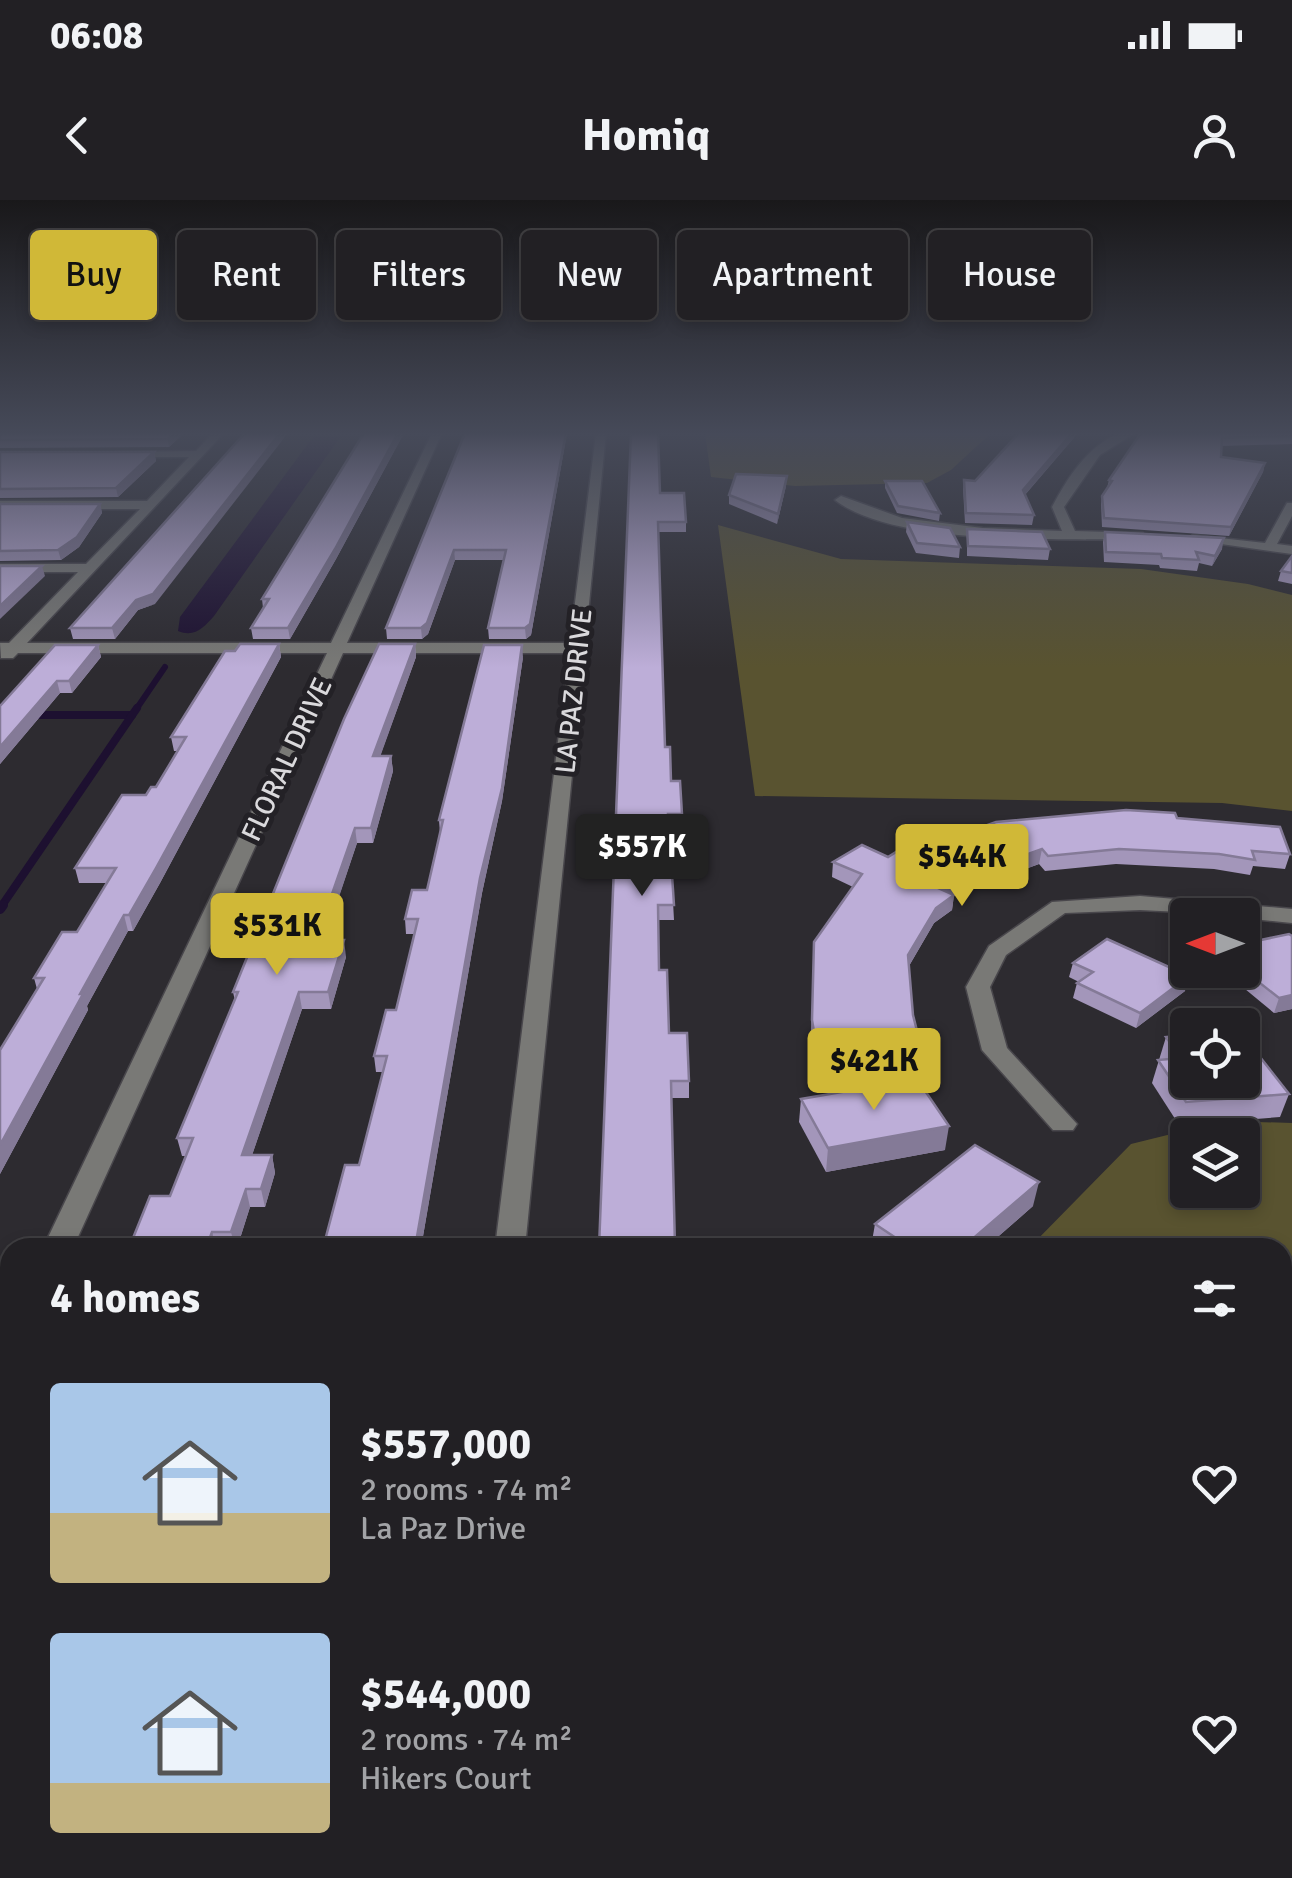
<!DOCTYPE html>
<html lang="en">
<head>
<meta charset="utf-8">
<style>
  body { margin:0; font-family:Signika,sans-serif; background:#2e2d31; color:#f1f3f6; height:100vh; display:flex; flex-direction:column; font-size:38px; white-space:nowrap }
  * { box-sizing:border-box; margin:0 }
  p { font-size:32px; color:#a2a3a6 }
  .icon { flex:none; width:55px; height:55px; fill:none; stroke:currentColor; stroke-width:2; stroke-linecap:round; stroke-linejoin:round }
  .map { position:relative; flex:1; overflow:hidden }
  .side { position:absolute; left:0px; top:1038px; width:1292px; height:642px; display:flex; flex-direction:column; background:#222024; border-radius:30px 30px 0 0; box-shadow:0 5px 15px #0003,0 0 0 2px #3f3e41 }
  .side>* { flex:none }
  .hud { position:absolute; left:30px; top:30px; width:1232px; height:90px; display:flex; gap:20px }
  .needle { width:65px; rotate:270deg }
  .controls { position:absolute; left:1170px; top:698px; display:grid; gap:20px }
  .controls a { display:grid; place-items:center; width:90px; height:90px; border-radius:10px; background:#222024; box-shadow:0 5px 15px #0003,0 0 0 2px #3f3e41; font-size:50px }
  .price { position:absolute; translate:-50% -85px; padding:0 22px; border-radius:10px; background:#d0b837; color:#111; font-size:32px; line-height:65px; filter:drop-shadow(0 2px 5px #0008) }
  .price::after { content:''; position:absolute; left:50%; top:60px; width:30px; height:22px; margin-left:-15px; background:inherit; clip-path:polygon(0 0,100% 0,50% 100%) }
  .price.on { background:#222; color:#fff }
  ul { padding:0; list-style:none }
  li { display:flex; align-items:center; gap:30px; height:250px; padding:0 50px }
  li span { display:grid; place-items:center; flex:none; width:280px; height:200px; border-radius:10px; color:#555 }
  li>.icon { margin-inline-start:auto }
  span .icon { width:120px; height:120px; fill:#fffc; stroke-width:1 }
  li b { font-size:42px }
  h2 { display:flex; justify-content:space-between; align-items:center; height:120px; padding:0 50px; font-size:42px }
  .chip { padding:0 35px; border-radius:10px; background:#222024; box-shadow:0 5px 15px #0003,0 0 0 2px #3f3e41; font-size:35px; line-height:90px }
  .chip.on { background:#d0b837; color:#111 }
  .status { display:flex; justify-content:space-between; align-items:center; height:70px; padding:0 50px; background:#222024; direction:ltr }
  .status svg { height:28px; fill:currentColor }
  header { display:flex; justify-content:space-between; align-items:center; height:130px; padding:0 50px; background:#222024; font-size:45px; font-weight:800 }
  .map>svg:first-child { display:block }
  .green { fill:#595330; fill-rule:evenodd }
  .water { fill:#1d1030 }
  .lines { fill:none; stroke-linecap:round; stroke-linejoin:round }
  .stream-far2 { stroke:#1d1030; stroke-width:6 }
  .stream-far1 { stroke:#1d1030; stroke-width:8 }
  .stream { stroke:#1d1030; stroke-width:10 }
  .minor-casing { stroke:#49474c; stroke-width:3 }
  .minor { fill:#797976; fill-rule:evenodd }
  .wall { fill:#a396ba }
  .shaded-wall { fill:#847a97 }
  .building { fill:#bdaed8; stroke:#847a97; stroke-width:2.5 }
  .labels { text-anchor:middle; stroke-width:10; stroke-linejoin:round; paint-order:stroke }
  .street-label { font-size:28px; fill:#dad9dc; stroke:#232126 }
</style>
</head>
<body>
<div class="status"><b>06:08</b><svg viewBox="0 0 49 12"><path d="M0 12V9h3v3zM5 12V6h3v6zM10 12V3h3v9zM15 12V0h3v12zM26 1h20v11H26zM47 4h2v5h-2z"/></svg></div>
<header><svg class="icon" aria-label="back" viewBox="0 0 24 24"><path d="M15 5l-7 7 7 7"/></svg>Homiq<svg class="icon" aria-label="person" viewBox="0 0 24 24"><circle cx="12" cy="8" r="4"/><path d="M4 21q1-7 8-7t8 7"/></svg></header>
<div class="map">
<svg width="1292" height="1678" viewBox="0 0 1292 1678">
  <rect width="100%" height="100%" fill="#2d2b30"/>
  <!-- green -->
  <g class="green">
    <path d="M705,233H991L951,270L927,283L795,286L711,277Z"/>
    <path d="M718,325L841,359L1141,369L1248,384L1292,395V611L1222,603L755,596Z"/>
    <path d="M1224,921L1292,923V1678H904L903,1670H1282V1048L1030,1047L1131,944ZM1188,935H1242V990H1188Z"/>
  </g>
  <!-- water -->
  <path class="water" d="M316,233H343L214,416C204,427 195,438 178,431L180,417Z"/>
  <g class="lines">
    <!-- stream-far2 -->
    <path class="stream-far2" d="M135,511L165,467"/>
    <!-- stream-far1 -->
    <g class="stream-far1">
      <path d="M29,515H132"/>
      <path d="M1,707L137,508"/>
    </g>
    <!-- stream -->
    <path class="stream" d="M0,709L3,705"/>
    <defs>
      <g id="minor">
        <path d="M213,233H224L27,443H331L432,233H442L347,443H570L596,233H606L525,1048H495L569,453H343L73,1048H43L327,453H18L13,458H1L0,443H9L78,372H0V364H86L140,309H0V301H147L189,257H120L116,252L196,251Z"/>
        <path d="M1119,233H1135L1100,255L1064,307L1075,331L1143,333V339L1138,340C1061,338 896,347 835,300L841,296L902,318L983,328L1062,331L1052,307C1068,277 1087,247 1119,233Z"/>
        <path d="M1287,303H1292V316L1277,344L1292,346V354L1186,339L1193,335L1265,343Z"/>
        <path d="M1140,696L1292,709V723L1242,718V715L1140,710L1065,713L1006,755L990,787L1007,848L1077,924L1073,930H1053L982,850L966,787L989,746L1052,702Z"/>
        <path d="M10,1138V1182L0,1185V1142Z"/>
        <path d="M417,1670H461L460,1678H416Z"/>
      </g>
    </defs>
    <!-- minor casing -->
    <use href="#minor" class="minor-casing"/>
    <!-- minor -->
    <use href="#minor" class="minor"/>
  </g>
  <!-- wall -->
  <g class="wall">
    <path d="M0,233H184L169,247L0,248Z"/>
    <path d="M364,233H404L336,359L290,439H253L251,428L263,408L262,399Z"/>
    <path d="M465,233H567L531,435L526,439H489L488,428L504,360H455L428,434L422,439H387L386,428Z"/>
    <path d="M631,233H662H658L660,293H684L686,322V332H658L665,547H670L671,581H680L682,614V628H669L674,720H659V770H667L669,833H687L689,881V898H671L675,1048H599Z"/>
    <path d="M1019,233H1078L1025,295L1034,315L1032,325L965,323L963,289L964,280L975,281Z"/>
    <path d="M1141,233H1292V244L1222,246L1221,257L1265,263L1263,272L1229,336L1102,327L1101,304L1102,296L1107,288L1109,280Z"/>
    <path d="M0,252H154L156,261L118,297L0,298Z"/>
    <path d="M885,281L940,313L939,321L897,313L885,288Z"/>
    <path d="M786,286L777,324L729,304V295Z"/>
    <path d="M0,304H100L102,313L79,347L61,360L0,361Z"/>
    <path d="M907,322L960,347L959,358L916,353L906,332Z"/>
    <path d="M967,329L1050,349L1048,360L967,356Z"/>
    <path d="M1105,332L1222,349L1212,366L1199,363L1197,371L1160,368L1159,365L1104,362L1103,342Z"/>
    <path d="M1292,356V384L1278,381L1281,371Z"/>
    <path d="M155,404L138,410L115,439H73L70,428Z"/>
    <path d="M279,444L281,457L160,683L133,731H128L87,806L88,810L0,974V850L37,789L34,778L77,732L106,683H79L75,668L146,595L156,587L178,551H174L171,537L235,451Z"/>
    <path d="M415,444L416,457L380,556H391L393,571L373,643H357L324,740L346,757L331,809H302L252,955H272L275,973L265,1007H250L237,1048H129L170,996L186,956H182L177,938L235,801L233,792Z"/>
    <path d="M98,445L101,457L72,493H60L0,564V506Z"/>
    <path d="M523,457L502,601L482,693L421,1048H323L359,965L383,872H376L374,856L396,810L414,734H406L405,719L427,690L440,633L439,620Z"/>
    <path d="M1177,618L1290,654L1285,669L1253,666L1250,675L1214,669L1116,664L1045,671L1039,664L954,695L952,710L934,723L909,766L913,815L923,855L921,872H816L811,836L814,742L853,687L832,677L833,662L888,657L914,651Z"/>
    <path d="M1242,744L1292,809L1274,813L1222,770H1242Z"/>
    <path d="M1073,763L1185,791L1136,828L1073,798L1077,783L1079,782L1069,777Z"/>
    <path d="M1166,837L1289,894L1280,917L1179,925L1152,883Z"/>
    <path d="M801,899L945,950L826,972L799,922Z"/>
    <path d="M1033,1006L985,1048L871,1047L875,1024Z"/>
    <path d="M10,1345V1437H0V1370Z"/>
    <rect x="0" y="1466" width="10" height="173"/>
  </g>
  <!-- shaded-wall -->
  <g class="shaded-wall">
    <path d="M174,233H184L169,247L168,239Z"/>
    <path d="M280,233H288L155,404L138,410L115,439L112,428Z"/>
    <path d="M398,233H404L336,359L290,439L288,428Z"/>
    <path d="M566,233H567L531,435L526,439L525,428Z"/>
    <path d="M1072,233H1078L1021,299L1023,290Z"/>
    <path d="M154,252L156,261L118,297L116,288Z"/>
    <path d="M1265,263L1263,272L1229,336L1231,327Z"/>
    <path d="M787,276L786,286L777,324L778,314Z"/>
    <path d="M100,304L102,313L79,347L61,360L58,350Z"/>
    <path d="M1224,338L1222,349L1212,366L1215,356Z"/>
    <path d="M454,350L455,360L428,434L422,439L421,428Z"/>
    <path d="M42,366L45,376L0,419V406Z"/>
    <path d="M279,444L281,457L160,683L133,731L129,715Z"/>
    <path d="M415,444L416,457L375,571L373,556Z"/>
    <path d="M98,445L101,457L72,493L69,481Z"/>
    <path d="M522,445L523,457L502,601L482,693L421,1048H415Z"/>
    <path d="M57,481L60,493L0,564V547Z"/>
    <path d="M391,556L393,571L373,643L371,628Z"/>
    <path d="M355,628L357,643L319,757L316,740Z"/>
    <path d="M1042,649L1039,664L954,695L952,710L934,723L906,771L908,755L936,687Z"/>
    <path d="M124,715L128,731L87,806L88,810L0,974V945L80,794Z"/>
    <path d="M344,740L346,757L331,809L328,792Z"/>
    <path d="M1189,776L1185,791L1136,828L1140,813Z"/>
    <path d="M299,792L302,809L246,973L242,955Z"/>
    <path d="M1292,795V809L1274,813L1279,798Z"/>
    <path d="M949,926L945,950L826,972L828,948Z"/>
    <path d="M272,955L275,973L265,1007L261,989Z"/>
    <path d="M1039,982L1033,1006L985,1048H962Z"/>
    <path d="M246,989L250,1007L237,1048H235L231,1032Z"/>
    <path d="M212,1032L216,1048H206Z"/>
  </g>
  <!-- building -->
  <g class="building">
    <path d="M0,233H174L168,239L0,240Z"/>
    <path d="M245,233H280L153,394L136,400L112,428H70Z"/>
    <path d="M364,233H398L335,349L288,428H251L269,399H262Z"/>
    <path d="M465,233H566L530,424L525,428H488L506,350H454L427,423L421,428H386Z"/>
    <path d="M631,233H658L660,293H684L686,322H658L665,547H670L671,581H680L682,614H668L674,705H658L659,770H667L669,833H687L689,881H671L675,1047L599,1048Z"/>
    <path d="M1019,233H1072L1023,290L1034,315L966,313L964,280L975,281Z"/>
    <path d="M1141,233H1292V236L1222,238L1221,257L1265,263L1231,327L1104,318L1102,296L1112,281L1109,280Z"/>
    <path d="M0,252H154L116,288L0,289Z"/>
    <path d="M736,274L787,276L778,314L729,295Z"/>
    <path d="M885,281H922L940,313L898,306Z"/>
    <path d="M0,304H100L77,337L58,350L0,351Z"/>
    <path d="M907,322L950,328L960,347L917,343Z"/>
    <path d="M967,329L1042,332L1050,349L968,346Z"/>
    <path d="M1105,332L1224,338L1215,356L1196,352L1199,360L1162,358L1161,354L1106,352Z"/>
    <path d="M1292,356V373L1281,371Z"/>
    <path d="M0,366H42L0,406Z"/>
    <path d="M240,444H279L156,668L129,715H124L80,794H83L0,945V850L44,778H34L62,732H77L116,668H75L122,595H146L151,587H156L186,537H171L225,451H235Z"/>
    <path d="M379,444H415L373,556H391L371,628H355L316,740H344L328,792H299L242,955H272L261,989H246L231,1032H212L206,1048H129L150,996H170L193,938H177L238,792H233L344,519Z"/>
    <path d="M55,445H98L69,481H57L0,547V506Z"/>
    <path d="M484,445H522L502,588L480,678L415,1048H323L345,965H359L387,856H374L386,810H396L418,719H405L412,690H427L443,620H439Z"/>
    <path d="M1126,610L1175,613L1177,618L1280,627L1290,654L1252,651L1255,660L1219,654L1119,649L1048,656L1042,649L936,687L954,695L936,708L908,755L913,815L923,855H818L812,820L814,742L862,674L833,662L862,645L888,657L904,647L914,651L996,622Z"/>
    <path d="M1289,734L1292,736V795L1279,798L1242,769V744Z"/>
    <path d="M1107,739L1189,776L1140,813L1077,783L1093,772L1073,763Z"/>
    <path d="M1242,834L1289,894L1186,902L1158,860L1181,858L1166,837L1188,835V880H1242Z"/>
    <path d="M917,879L949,926L828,948L801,899Z"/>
    <path d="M975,945L1039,982L962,1048H911L875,1024Z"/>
    <path d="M10,1345V1419H0V1370Z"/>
    <path d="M0,1466H10V1605L6,1616H0Z"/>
    <rect x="577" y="1670" width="139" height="8"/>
  </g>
  <!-- sky -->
  <linearGradient id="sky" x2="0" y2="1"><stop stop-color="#19181a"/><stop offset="0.5" stop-color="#464a59"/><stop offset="1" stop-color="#464a59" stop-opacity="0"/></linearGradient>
  <rect width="1292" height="468" fill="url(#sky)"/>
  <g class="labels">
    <!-- street labels -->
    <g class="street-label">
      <text transform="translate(573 491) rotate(-84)" y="10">LA PAZ DRIVE</text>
      <text transform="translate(286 559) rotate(-65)" y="10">FLORAL DRIVE</text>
    </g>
  </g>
</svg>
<div class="controls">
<a><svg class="needle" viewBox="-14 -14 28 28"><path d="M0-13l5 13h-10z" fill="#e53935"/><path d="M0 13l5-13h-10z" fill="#a2a3a6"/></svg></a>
<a><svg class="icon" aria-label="locate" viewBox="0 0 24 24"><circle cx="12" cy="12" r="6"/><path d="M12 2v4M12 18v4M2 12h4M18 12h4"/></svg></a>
<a><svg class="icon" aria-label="layers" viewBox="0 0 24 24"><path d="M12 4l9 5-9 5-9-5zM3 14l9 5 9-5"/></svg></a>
</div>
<b class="price on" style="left:642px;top:699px">$557K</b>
<b class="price" style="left:962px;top:709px">$544K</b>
<b class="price" style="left:277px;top:778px">$531K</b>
<b class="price" style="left:874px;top:913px">$421K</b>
<div class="hud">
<a class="chip on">Buy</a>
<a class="chip">Rent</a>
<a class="chip">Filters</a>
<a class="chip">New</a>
<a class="chip">Apartment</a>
<a class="chip">House</a>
</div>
<section class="side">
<h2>4 homes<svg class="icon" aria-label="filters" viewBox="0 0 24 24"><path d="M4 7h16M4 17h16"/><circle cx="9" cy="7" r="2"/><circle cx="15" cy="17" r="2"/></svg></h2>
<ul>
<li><span style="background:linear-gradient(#a9c7e8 65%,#c2b280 0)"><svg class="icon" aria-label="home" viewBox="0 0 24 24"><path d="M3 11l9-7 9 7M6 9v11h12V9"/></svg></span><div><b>$557,000</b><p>2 rooms · 74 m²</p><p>La Paz Drive</p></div><svg class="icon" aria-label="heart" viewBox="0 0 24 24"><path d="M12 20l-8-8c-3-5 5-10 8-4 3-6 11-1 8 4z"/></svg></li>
<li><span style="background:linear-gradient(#a9c7e8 75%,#c2b280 0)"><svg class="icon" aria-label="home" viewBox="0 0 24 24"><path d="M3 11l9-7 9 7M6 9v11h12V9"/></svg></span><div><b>$544,000</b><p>2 rooms · 74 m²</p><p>Hikers Court</p></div><svg class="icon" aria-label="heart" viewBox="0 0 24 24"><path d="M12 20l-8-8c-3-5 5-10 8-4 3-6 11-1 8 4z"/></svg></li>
</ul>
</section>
</div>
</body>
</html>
